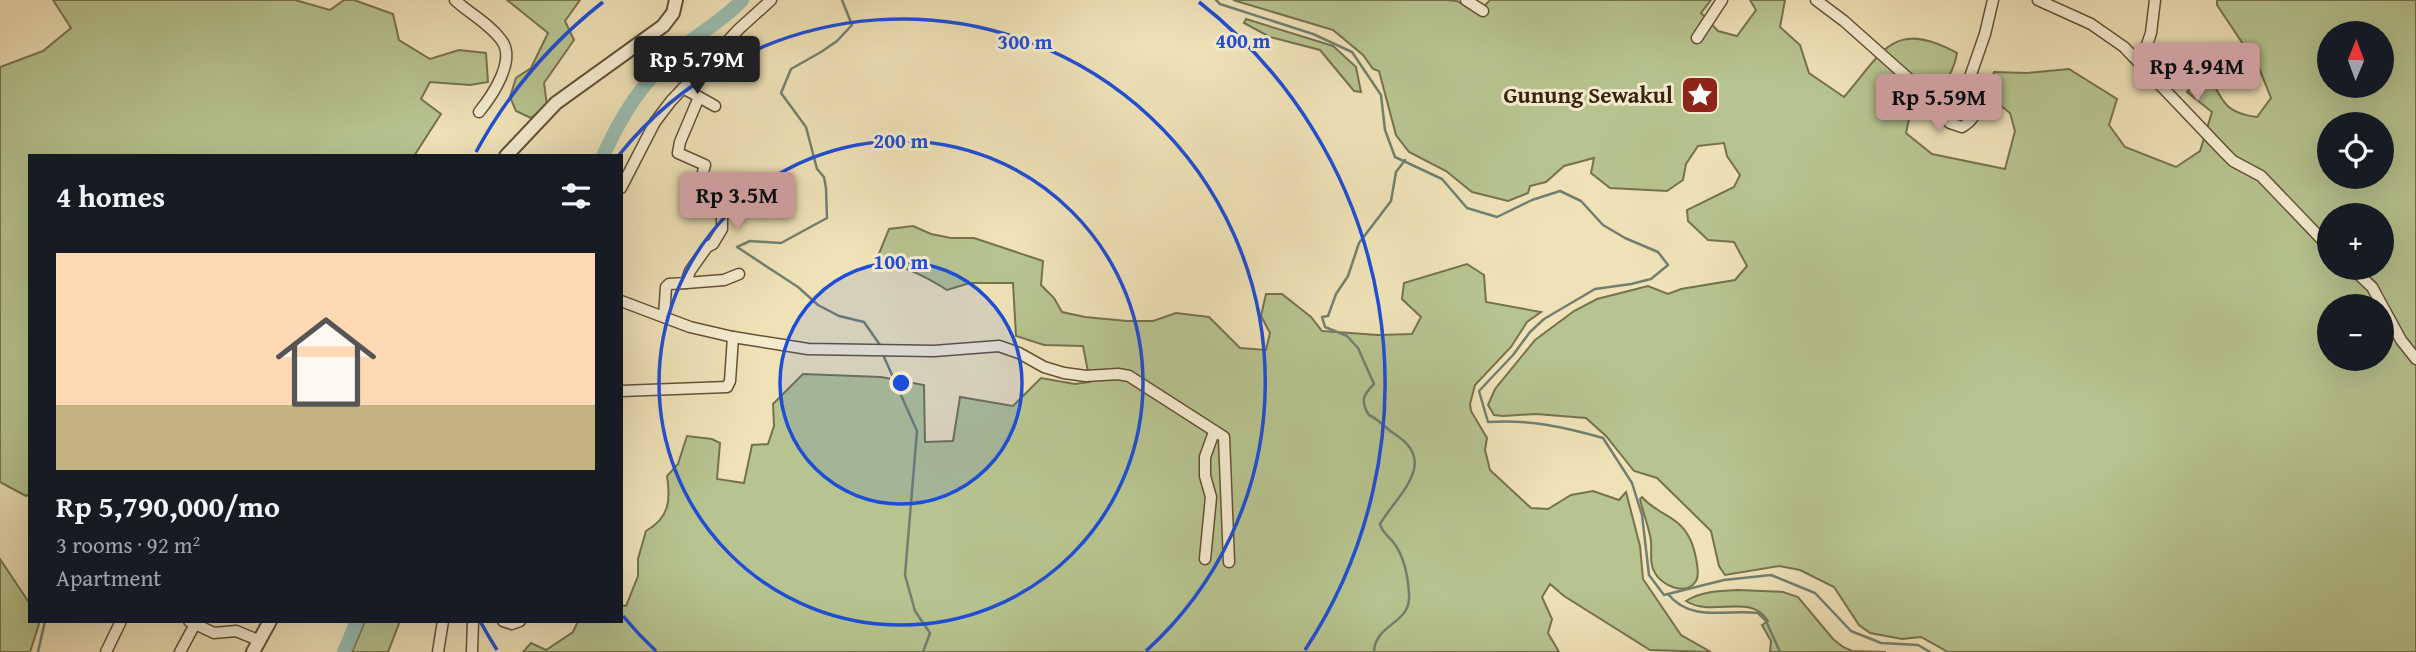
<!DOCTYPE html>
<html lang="en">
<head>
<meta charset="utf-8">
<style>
  body { margin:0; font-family:"Gentium Book Plus",serif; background:#20242c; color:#f1f3f6; height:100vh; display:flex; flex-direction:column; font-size:26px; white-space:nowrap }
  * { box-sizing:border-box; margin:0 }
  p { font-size:23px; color:#9ea1a6 }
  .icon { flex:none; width:38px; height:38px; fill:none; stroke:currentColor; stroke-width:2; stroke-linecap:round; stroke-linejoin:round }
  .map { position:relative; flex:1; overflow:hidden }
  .drawer { position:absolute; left:28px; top:154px; width:595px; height:469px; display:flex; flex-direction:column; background:#171b24; border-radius:0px; box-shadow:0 7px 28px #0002 }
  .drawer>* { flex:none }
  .needle { width:46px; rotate:1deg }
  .buttons { position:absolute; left:2317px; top:21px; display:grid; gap:14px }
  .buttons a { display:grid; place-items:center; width:77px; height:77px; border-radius:50%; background:#171b24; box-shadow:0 7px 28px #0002; font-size:35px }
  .price { position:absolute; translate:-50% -60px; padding:0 16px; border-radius:7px; background:#c59692; color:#111; font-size:23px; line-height:46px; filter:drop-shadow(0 2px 4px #0008) }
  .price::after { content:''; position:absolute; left:50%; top:42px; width:21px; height:16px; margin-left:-10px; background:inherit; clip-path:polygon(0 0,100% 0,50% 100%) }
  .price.active { background:#222; color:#fff }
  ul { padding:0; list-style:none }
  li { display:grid; align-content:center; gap:14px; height:371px; padding:0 28px }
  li+li { border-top:2px solid #363941 }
  li span { display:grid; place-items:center; height:217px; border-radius:0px; color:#555 }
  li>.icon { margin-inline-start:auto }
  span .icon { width:126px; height:126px; fill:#fffc; stroke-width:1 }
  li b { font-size:30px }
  h2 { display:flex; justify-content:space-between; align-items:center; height:84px; padding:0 28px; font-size:30px }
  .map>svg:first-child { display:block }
  .green { fill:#b7c48f; stroke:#76724e; stroke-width:2; fill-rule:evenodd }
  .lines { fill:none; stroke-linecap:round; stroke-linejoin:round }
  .stream { stroke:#727f70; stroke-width:2.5 }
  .river { stroke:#9abdb2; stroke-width:14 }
  .minor-casing { stroke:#645138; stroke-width:13 }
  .tertiary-casing { stroke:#645138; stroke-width:16 }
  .minor { stroke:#f5ecd0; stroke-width:10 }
  .tertiary { stroke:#f5ecd0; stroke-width:12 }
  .ring { fill:none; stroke:#1d4ed8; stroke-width:3.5 }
  .labels { text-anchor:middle; stroke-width:6; stroke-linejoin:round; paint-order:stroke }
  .poi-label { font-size:23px; font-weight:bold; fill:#36210d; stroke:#f5ecd0; text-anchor:end }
  .centre { fill:#1d4ed8; stroke:#f5ecd0; stroke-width:3.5 }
  .ring-label { font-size:21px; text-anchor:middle; font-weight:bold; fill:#1d4ed8; stroke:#f5ecd0; stroke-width:6; stroke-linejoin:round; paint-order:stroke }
</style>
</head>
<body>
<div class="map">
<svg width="2416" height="652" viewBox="0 0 2416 652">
  <rect width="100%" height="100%" fill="#efe2b7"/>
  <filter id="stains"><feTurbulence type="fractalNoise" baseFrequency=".00286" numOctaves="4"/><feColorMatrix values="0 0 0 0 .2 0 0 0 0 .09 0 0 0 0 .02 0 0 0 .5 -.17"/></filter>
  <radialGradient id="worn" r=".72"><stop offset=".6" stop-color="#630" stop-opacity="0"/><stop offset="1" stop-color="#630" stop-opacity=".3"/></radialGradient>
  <!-- green -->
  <g class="green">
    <path d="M53,0H295L330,10L344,0H354L393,14L399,40L430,59L459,50L486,53L488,82L470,85L430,82L421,99L441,114L414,156H30V493L26,496L0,482V67L43,51L71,28Z"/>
    <path d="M507,0H580L565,21L574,40L544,83L547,105L531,118L516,111L510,97L516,78L531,68L548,33Z"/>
    <path d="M1233,0H1445L1457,1L1478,13L1490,0H1711L1701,13L1718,31L1737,36L1756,10L1750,0H1785L1780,27L1800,45L1809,73L1844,97C1883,52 1893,18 1957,53C1953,81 1934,94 1911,110L1906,133L1932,154L2005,169L2015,131L2010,113L1986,94L1994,72L2027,73L2069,69L2117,99L2109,125L2125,147L2176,167L2200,151L2212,112L2187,92L2208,73C2222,100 2224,113 2257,117L2271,98L2259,68L2217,5V0H2416V652H1948L1921,637L1902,639L1870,633L1859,625L1834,587L1800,570L1779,566L1725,575L1719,566L1711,531L1657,478L1634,471L1606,436L1586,418L1536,414L1503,416L1494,415L1488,405L1495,389L1535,340L1574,311L1597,299L1648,286L1668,294L1681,289L1735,280L1747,266L1734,242L1708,240L1688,221L1687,210L1734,187L1740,175L1727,156L1724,143L1698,146L1686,164L1683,180L1667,191L1610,188L1591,173L1594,158L1564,166L1546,182L1530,186L1528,193L1508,201L1472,192L1446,171L1409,152L1396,135L1379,71L1373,69L1363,55L1333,30ZM2329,33H2382V86H2329ZM2329,124H2382V177H2329ZM2329,215H2382V268H2329ZM2329,306H2382V359H2329Z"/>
    <path d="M1246,19L1333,46L1356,67L1361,92L1354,91L1320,50L1270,37L1244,23Z"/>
    <path d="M913,226L931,234L951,238H974L1043,261L1041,285L1054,298L1062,312L1085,317L1127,321H1153L1176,313L1209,317L1240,348L1266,350L1270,333L1261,316L1266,294H1282L1311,317L1322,331L1378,335L1412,334L1421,317L1402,299L1404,283L1467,264L1484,275L1486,302L1541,312L1527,322L1511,347L1475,385L1470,404L1471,411L1487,438L1485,450L1490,470L1531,508L1548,509L1571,495L1593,491L1619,500L1626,492L1640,546L1643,579L1681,635L1711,652L1650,650L1564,596L1550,584L1542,597L1552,619L1548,633L1559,652H523L531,643L546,650L573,632L578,621H621V605L626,606L638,576V559L646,531C669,518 671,501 667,476L678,464L687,436L712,439L720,443L717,479L744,483L752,445L768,444L774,426L773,404L803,374L881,377L924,385L925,442L953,441L960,397L1013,406L1041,378L1075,384L1090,382L1083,346L1044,345L1016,336L1013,283H970L947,290C925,276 902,264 876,261L889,229Z"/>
    <path d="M1642,497C1657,515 1679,515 1690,539C1694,547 1701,573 1696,581C1686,597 1661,585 1655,573C1649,564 1652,552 1651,541C1649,527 1643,513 1640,499Z"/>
    <path d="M0,559L30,604V621H38L39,624L30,652H0Z"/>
    <path d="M1738,590L1783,592L1798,597L1833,639L1843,647L1852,651L1886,652H1770L1771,641L1762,625L1768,621C1751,592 1712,618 1686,601C1702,591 1720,591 1738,590Z"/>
    <path d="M365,621H400L388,652H352Z"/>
  </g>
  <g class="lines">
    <!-- stream -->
    <g class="stream">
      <path d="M842,0L852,25L837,41L821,52L791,69L781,93L806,127L817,169L824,177L826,188L827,218L781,243L750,241L737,247L798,287L818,305L839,316L864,322L880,345"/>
      <path d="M1216,0L1220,4L1313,34L1352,52L1381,95L1385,130L1395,157L1442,179L1467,208L1497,217L1532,200L1560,191L1581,201L1603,225L1625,238L1658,252L1668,265L1651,279L1631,284L1595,289L1544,319L1530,332L1513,355L1479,391L1488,422C1528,419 1564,427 1603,438L1632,483L1642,515L1649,575L1664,595L1724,580L1771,575L1815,593L1851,631L1881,643L1918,645L1930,652"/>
      <path d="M884,357L917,431L905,575L915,611L930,633L923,652"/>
      <path d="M1668,594C1691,623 1728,609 1758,613L1766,621L1780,652"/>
      <path d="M38,652L45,621"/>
      <path d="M1374,652C1375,623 1412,624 1409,594C1408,577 1405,560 1396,546C1390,537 1382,533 1380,524C1397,495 1439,463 1396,435C1386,429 1380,420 1369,415C1360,401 1363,395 1374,384L1358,348L1347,336L1325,327L1322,317L1328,316L1336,294L1348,276L1359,243L1391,201L1396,172L1405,160"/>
    </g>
    <!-- river -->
    <g class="river">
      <path d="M603,156C622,114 643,81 678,51C699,33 724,20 742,0"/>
      <path d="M344,652L357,621"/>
    </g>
    <defs>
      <g id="minor">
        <path d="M455,0C470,14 490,24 502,41C516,61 492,96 479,112"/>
        <path d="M1466,0L1483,11"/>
        <path d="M1816,0L1844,21L1944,110L1943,117L1950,123L1962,127C1983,115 1976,99 1969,80L1985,34L1993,0"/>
        <path d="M2038,0L2091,24L2124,47L2225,153L2233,161L2261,176L2329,247"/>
        <path d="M1697,38L1722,0"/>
        <path d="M2140,65L2151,33L2155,0"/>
        <path d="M699,97L715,106"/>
        <path d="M621,188L655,122L671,101L739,29L771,0"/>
        <path d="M2352,268L2372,287L2401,340L2416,359"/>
        <path d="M686,283L724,280L739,274"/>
        <path d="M621,301L690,327L733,337L808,349L934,351L999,346L1019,353L1044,367L1064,373L1086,376L1118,374L1129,376L1224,437L1229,562"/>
        <path d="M664,317L666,287L669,284L686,283L690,271L707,247L713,244L722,229V196L719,192L703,187L700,183L705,165L678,153L680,142L699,97L683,88"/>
        <path d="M621,391L727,387L730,381L733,337"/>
        <path d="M1205,559L1211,497L1205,476V457L1214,432"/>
        <path d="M503,621L512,624L520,621"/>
        <path d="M195,624L214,633L236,631L258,640"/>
        <path d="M106,652L121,621"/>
        <path d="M180,652L195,624L189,621"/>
        <path d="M438,652L443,621"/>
        <path d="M472,652L473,621"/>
      </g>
      <g id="tertiary">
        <path d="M506,156L556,103L663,26L673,13L676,0"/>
        <path d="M253,652L270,621"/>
      </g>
    </defs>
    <!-- minor casing -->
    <use href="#minor" class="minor-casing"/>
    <!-- tertiary casing -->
    <use href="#tertiary" class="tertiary-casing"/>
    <!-- minor -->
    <use href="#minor" class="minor"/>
    <!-- tertiary -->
    <use href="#tertiary" class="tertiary"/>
  </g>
  <!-- distance rings -->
  <circle cx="901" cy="383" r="121" fill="#1d4ed8" fill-opacity=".12"/>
  <g class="ring">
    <circle cx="901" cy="383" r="121"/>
    <circle cx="901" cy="383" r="242"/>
    <path d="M656 651A363 363 0 0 1 623 616M619 155A363 363 0 1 1 1146 651"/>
    <path d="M497 650A484 484 0 0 1 480 621M476 152A484 484 0 0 1 603 2M1199 2A484 484 0 0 1 1305 650"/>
  </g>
  <!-- icons -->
  <defs>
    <symbol id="sight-square" viewBox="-11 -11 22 22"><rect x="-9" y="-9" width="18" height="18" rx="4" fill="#8f2418" stroke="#f5ecd0"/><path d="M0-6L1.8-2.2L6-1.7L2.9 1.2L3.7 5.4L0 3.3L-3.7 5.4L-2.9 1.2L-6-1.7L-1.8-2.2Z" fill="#fff"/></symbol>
  </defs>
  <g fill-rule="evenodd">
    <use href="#sight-square" x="1678" y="73" width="44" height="44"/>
  </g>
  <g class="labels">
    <!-- poi labels -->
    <g class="poi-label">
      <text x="1673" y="103">Gunung Sewakul</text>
    </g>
  </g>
  <circle cx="901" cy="383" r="10" class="centre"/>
  <g class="ring-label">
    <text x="1243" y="48">400 m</text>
    <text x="1025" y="49">300 m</text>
    <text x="901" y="148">200 m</text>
    <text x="901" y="269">100 m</text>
  </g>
  <rect width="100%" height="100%" filter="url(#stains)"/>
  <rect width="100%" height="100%" fill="url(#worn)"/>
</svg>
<div class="buttons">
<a><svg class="needle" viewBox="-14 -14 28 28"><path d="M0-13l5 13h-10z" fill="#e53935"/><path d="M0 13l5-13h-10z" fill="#9ea1a6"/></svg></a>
<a><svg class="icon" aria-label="locate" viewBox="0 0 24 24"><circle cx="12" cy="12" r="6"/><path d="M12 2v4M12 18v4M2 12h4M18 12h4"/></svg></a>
<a>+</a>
<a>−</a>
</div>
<b class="price active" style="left:697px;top:96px">Rp 5.79M</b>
<b class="price" style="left:2197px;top:103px">Rp 4.94M</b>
<b class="price" style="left:1939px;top:134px">Rp 5.59M</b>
<b class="price" style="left:737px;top:232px">Rp 3.5M</b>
<section class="drawer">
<h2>4 homes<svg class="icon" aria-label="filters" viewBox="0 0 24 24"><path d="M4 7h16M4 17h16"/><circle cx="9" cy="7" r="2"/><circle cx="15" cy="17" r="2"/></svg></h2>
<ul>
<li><span style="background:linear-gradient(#ffd9b3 70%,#c2b280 0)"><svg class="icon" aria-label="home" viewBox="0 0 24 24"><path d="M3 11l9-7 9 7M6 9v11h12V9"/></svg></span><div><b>Rp 5,790,000/mo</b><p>3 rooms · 92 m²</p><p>Apartment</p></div></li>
</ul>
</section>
</div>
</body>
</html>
